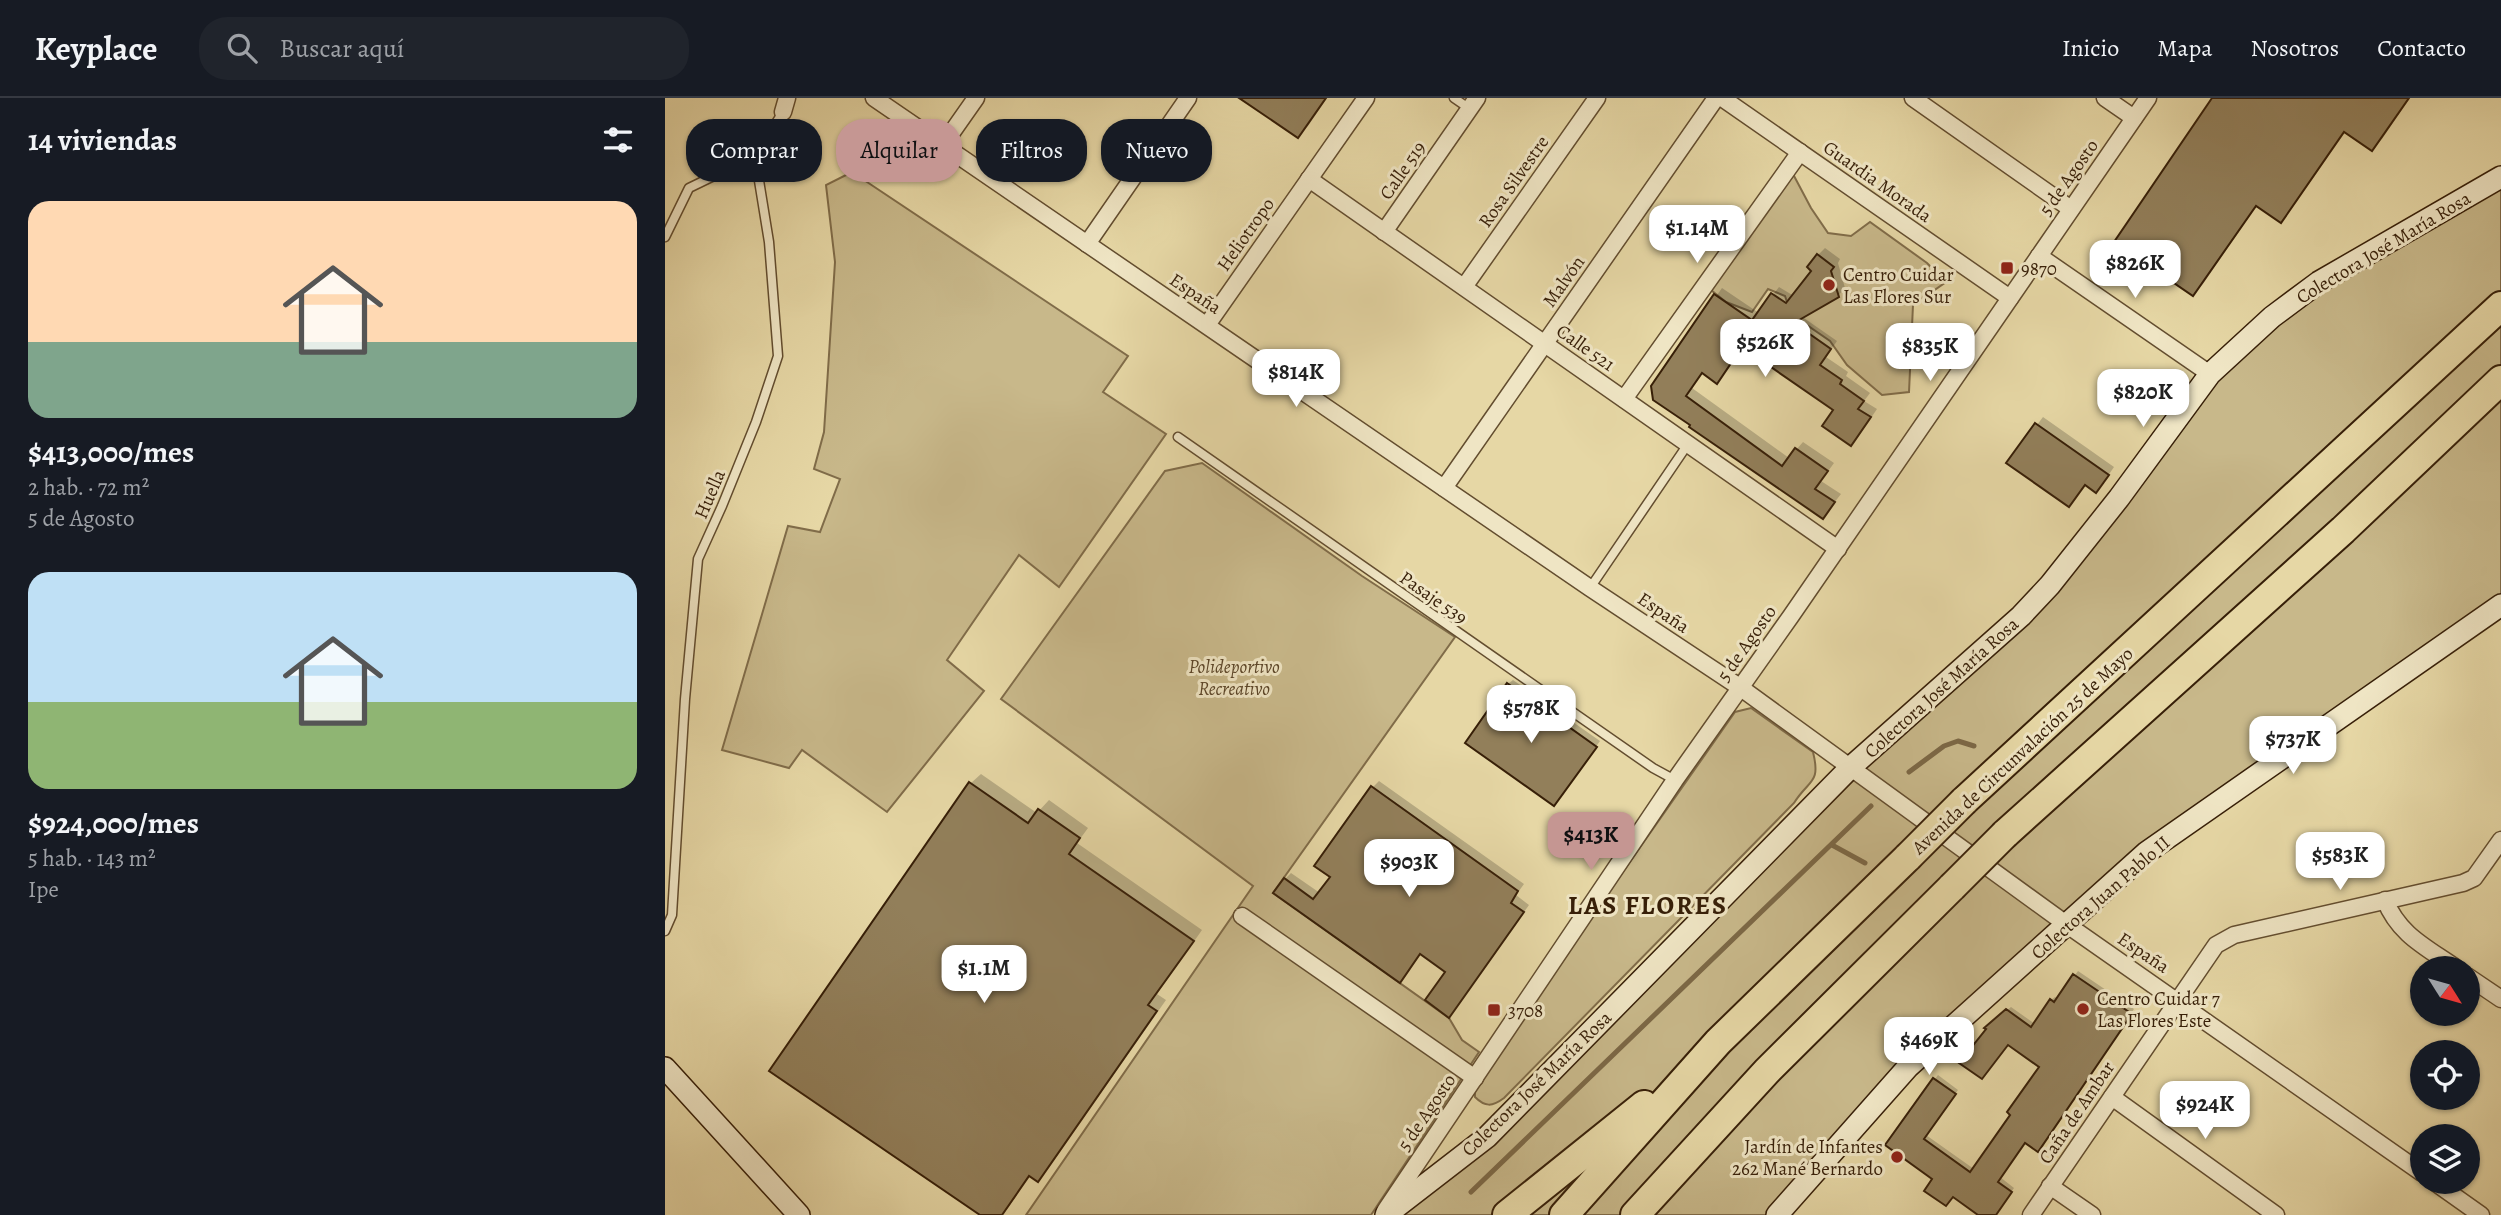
<!DOCTYPE html>
<html lang="es">
<head>
<meta charset="utf-8">
<style>
  body { margin:0; font-family:Alegreya,serif; background:#20242c; color:#f1f3f6; height:100vh; display:flex; flex-direction:column; font-size:26px; white-space:nowrap }
  * { box-sizing:border-box; margin:0 }
  p { font-size:23px; color:#9ea1a6 }
  .icon { flex:none; width:38px; height:38px; fill:none; stroke:currentColor; stroke-width:2; stroke-linecap:round; stroke-linejoin:round }
  .map { position:relative; flex:1; overflow:hidden }
  .drawer { display:flex; flex-direction:column; background:#171b24; width:665px }
  .drawer>* { flex:none }
  .banner { position:absolute; left:21px; top:21px; width:665px; height:63px; display:flex; gap:14px }
  .needle { width:46px; rotate:127deg }
  .buttons { position:absolute; left:1745px; top:858px; display:grid; gap:14px }
  .buttons a { display:grid; place-items:center; width:70px; height:70px; border-radius:50%; background:#171b24; box-shadow:0 2px 5px #0004; font-size:35px }
  .price { position:absolute; translate:-50% -60px; padding:0 16px; border-radius:14px; background:#fff; color:#222; font-size:23px; line-height:46px; filter:drop-shadow(0 2px 4px #0008) }
  .price::after { content:''; position:absolute; left:50%; top:42px; width:21px; height:16px; margin-left:-10px; background:inherit; clip-path:polygon(0 0,100% 0,50% 100%) }
  .price.on { background:#c59692; color:#111 }
  ul { padding:0; list-style:none }
  li { display:grid; align-content:center; gap:14px; height:371px; padding:0 28px }
  li span { display:grid; place-items:center; height:217px; border-radius:21px; color:#555 }
  li>.icon { margin-inline-start:auto }
  span .icon { width:126px; height:126px; fill:#fffc; stroke-width:1 }
  li b { font-size:30px }
  h2 { display:flex; justify-content:space-between; align-items:center; height:84px; padding:0 28px; font-size:30px }
  .chip { padding:0 24px; border-radius:28px; background:#171b24; box-shadow:0 2px 5px #0004; font-size:24px; line-height:63px }
  .chip.on { background:#c59692; color:#111 }
  header { display:flex; align-items:center; gap:42px; box-sizing:border-box; height:98px; padding:0 35px; background:#171b24; border-bottom:2px solid #363941 }
  header strong { font-size:33px }
  nav { display:flex; gap:38px; margin-inline-start:auto; font-size:24px }
  .search { width:490px; height:63px; background:#20242c; display:flex; align-items:center; gap:18px; box-sizing:border-box; padding:0 24px; border-radius:28px; color:#9ea1a6; font-size:26px }
  main { display:flex; flex:1; min-height:0 }
  .map>svg:first-child { display:block }
  .green { fill:#c8b88a; stroke:#806c49; stroke-width:2 }
  .shadow { fill:#0003 }
  .lines { fill:none; stroke-linecap:round; stroke-linejoin:round }
  .stream { stroke:#7c6846; stroke-width:5 }
  .building { fill:#927f5a; stroke:#371f08; stroke-width:2 }
  .service-casing { stroke:#634d2f; stroke-width:11 }
  .minor-casing { stroke:#634d2f; stroke-width:19 }
  .secondary-casing { stroke:#371f08; stroke-width:24 }
  .motorway-casing { stroke:#371f08; stroke-width:32 }
  .service { stroke:#efe5c4; stroke-width:8 }
  .minor { stroke:#efe5c4; stroke-width:16 }
  .secondary { stroke:#efe5c4; stroke-width:21 }
  .motorway { stroke:#e6d7a5; stroke-width:28 }
  .motorway-bridge-casing { stroke:#371f08; stroke-width:32; stroke-linecap:butt }
  .motorway-bridge { stroke:#e6d7a5; stroke-width:28 }
  .poi-dot { fill:#8f2418; stroke:#efe5c4; stroke-width:2.5 }
  .labels { text-anchor:middle; stroke-width:6; stroke-linejoin:round; paint-order:stroke }
  .street-label { font-size:19px; fill:#371f08; stroke:#efe5c4 }
  .poi-label { font-size:19px; fill:#371f08; stroke:#efe5c4; text-anchor:start }
  .park-label { font-size:19px; font-style:italic; fill:#5b4528; stroke:#efe5c4 }
  .district-label { font-size:26px; font-weight:bold; letter-spacing:2px; fill:#371f08; stroke:#efe5c4 }
</style>
</head>
<body>
<header>
<strong>Keyplace</strong>
<div class="search"><svg class="icon" aria-label="search" viewBox="0 0 24 24"><circle cx="10" cy="10" r="6"/><path d="M15 15l6 6"/></svg>Buscar aquí</div>
<nav><a>Inicio</a><a>Mapa</a><a>Nosotros</a><a>Contacto</a></nav>
</header>
<main>
<section class="drawer">
<h2>14 viviendas<svg class="icon" aria-label="filters" viewBox="0 0 24 24"><path d="M4 7h16M4 17h16"/><circle cx="9" cy="7" r="2"/><circle cx="15" cy="17" r="2"/></svg></h2>
<ul>
<li><span style="background:linear-gradient(#ffd9b3 65%,#7fa58c 0)"><svg class="icon" aria-label="home" viewBox="0 0 24 24"><path d="M3 11l9-7 9 7M6 9v11h12V9"/></svg></span><div><b>$413,000/mes</b><p>2 hab. · 72 m²</p><p>5 de Agosto</p></div></li>
<li><span style="background:linear-gradient(#bfe0f5 60%,#8fb573 0)"><svg class="icon" aria-label="home" viewBox="0 0 24 24"><path d="M3 11l9-7 9 7M6 9v11h12V9"/></svg></span><div><b>$924,000/mes</b><p>5 hab. · 143 m²</p><p>Ipe</p></div></li>
</ul>
</section>
<div class="map">
<svg width="1836" height="1117" viewBox="0 0 1836 1117">
  <rect width="100%" height="100%" fill="#e6d7a5"/>
  <filter id="stains"><feTurbulence type="fractalNoise" baseFrequency=".00286" numOctaves="4"/><feColorMatrix values="0 0 0 0 .2 0 0 0 0 .09 0 0 0 0 .02 0 0 0 .5 -.17"/></filter>
  <radialGradient id="worn" r=".72"><stop offset=".6" stop-color="#630" stop-opacity="0"/><stop offset="1" stop-color="#630" stop-opacity=".3"/></radialGradient>
  <!-- green -->
  <g class="green">
    <path d="M187,74L463,258L438,294L501,336L394,489L354,457L282,562L319,593L222,714L137,652L124,670L57,652L123,428L155,434L175,381L149,371L159,334L170,164L161,87Z"/>
    <path d="M1128,76L1146,110L1163,135L1186,138L1205,124L1262,165L1281,184L1248,207L1244,294L1217,297L1182,267L1165,243L1126,216L1120,198L1103,191L1087,214L1061,204L1046,192Z"/>
    <path d="M1836,79V507L1482,754L1378,847L1112,1117H721L822,1039L1356,518L1574,248Z"/>
    <path d="M537,365L697,478L790,539L608,795L784,920L797,942L814,954L706,1117H361L588,788L336,601L500,373Z"/>
    <path d="M1086,610L1148,654C1156,686 1144,681 1129,705L839,1000C827,1009 820,1009 810,999V991L846,933L1070,614Z"/>
  </g>
  <!-- shadow -->
  <g class="shadow">
    <path d="M577,0H662L643,28L633,38Z"/>
    <path d="M1549,0H1745L1717,41L1707,51L1681,33L1625,113L1615,123L1592,107L1538,186L1528,196Z"/>
    <path d="M1160,150L1175,161L1173,165L1180,190L1173,198L1136,218L1172,243L1161,259L1183,274L1181,278L1205,295L1199,303L1212,311L1193,339L1185,346L1171,311L1079,248L1052,283L1038,274L1027,290L1124,360L1138,344L1169,365L1156,383L1176,396L1158,419L1027,327L988,288L1057,190L1094,215L1114,189L1129,198L1148,173L1153,157Z"/>
    <path d="M1378,319L1449,369L1438,385L1421,386L1404,407L1344,364Z"/>
    <path d="M848,582L935,643L893,702L843,586Z"/>
    <path d="M316,676L372,715L384,702L423,730L412,745L537,832L492,896L501,902L382,1072L373,1081L366,1077L338,1117H318L306,685Z"/>
    <path d="M714,683L859,786L851,797L864,807L790,911L782,873L756,855L741,876L620,781L626,775L655,795L667,778L707,690Z"/>
    <path d="M1413,873L1469,911L1376,1048L1361,1043L1335,1079L1349,1090L1330,1117H1312L1314,1115L1270,1081L1222,1047L1273,977L1293,992L1261,1037L1309,1071L1348,1016L1376,968L1325,926L1346,909L1370,926L1386,902L1390,899L1393,901Z"/>
  </g>
  <g class="lines">
    <!-- stream -->
    <g class="stream">
      <path d="M1244,674L1279,648L1293,643L1309,648"/>
      <path d="M1167,747L1200,765"/>
      <path d="M806,1094L1206,708"/>
    </g>
  </g>
  <!-- building -->
  <g class="building">
    <path d="M574,0H661L633,40Z"/>
    <path d="M1547,0H1744L1707,53L1679,34L1616,125L1591,108L1528,198L1449,144Z"/>
    <path d="M1152,156L1169,169L1166,173L1174,199L1129,225L1166,251L1155,267L1177,282L1175,286L1199,303L1193,311L1206,319L1186,348L1157,328L1168,312L1077,249L1052,286L1037,275L1021,298L1117,368L1130,350L1163,373L1150,391L1170,404L1158,421L1024,329L1025,327L988,302L986,288L1049,196L1087,222L1106,195L1121,205L1146,173L1142,169Z"/>
    <path d="M1370,325L1444,377L1431,395L1420,387L1404,409L1341,365Z"/>
    <path d="M842,585L932,649L889,708L800,645Z"/>
    <path d="M304,684L363,725L373,711L415,740L404,756L529,843L483,907L492,913L373,1084L364,1078L337,1117H315L104,973Z"/>
    <path d="M706,688L853,793L846,805L859,814L784,920L760,902L780,874L755,856L735,885L608,795L619,780L648,801L665,779L649,768Z"/>
    <path d="M1408,876L1467,916L1373,1054L1360,1045L1333,1084L1347,1094L1331,1117H1313L1288,1099L1281,1108L1259,1093L1267,1081L1220,1047L1268,980L1291,996L1259,1041L1305,1074L1345,1017L1342,1014L1374,969L1343,947L1317,981L1294,965L1321,931L1319,930L1341,911L1366,929L1385,901L1389,904Z"/>
  </g>
  <g class="lines">
    <defs>
      <g id="service">
        <path d="M789,0L805,11"/>
        <path d="M0,139L24,90L90,58L118,14"/>
        <path d="M513,339L988,670L1010,682"/>
        <path d="M925,490L1023,346"/>
        <path d="M0,833L7,817L20,601L33,461L57,408L91,324L113,258L104,144L90,58"/>
      </g>
      <g id="minor">
        <path d="M209,0L925,490L1076,590L1401,826L1757,1075"/>
        <path d="M1057,0L1345,200"/>
        <path d="M1248,0L1406,111"/>
        <path d="M1440,0L1469,20"/>
        <path d="M118,14L122,0"/>
        <path d="M278,47L311,0"/>
        <path d="M644,81L1173,451"/>
        <path d="M719,134L812,0"/>
        <path d="M422,146L523,0"/>
        <path d="M1374,158L1545,276"/>
        <path d="M799,189L932,0"/>
        <path d="M542,227L701,0"/>
        <path d="M959,301L1135,54"/>
        <path d="M779,390L1051,0"/>
        <path d="M1720,802C1734,837 1761,849 1791,870"/>
        <path d="M577,818L810,980"/>
        <path d="M1802,878L1836,901"/>
        <path d="M1447,999L1611,1117"/>
        <path d="M1768,1083L1816,1117"/>
        <path d="M1385,1088L1427,1117"/>
        <path d="M720,1113L1010,682L1126,518L1483,0"/>
        <path d="M1366,1117L1551,847L1569,837L1798,785L1809,780L1836,742"/>
      </g>
      <g id="secondary">
        <path d="M0,970L134,1117"/>
        <path d="M721,1117L822,1039L1186,669L1356,518L1385,487L1454,400L1545,276L1607,219L1654,184L1836,79"/>
        <path d="M1112,1117L1243,969L1482,754L1836,507"/>
      </g>
      <g id="motorway">
        <path d="M1299,703L1836,208"/>
        <path d="M1340,736L1678,432L1836,282"/>
        <path d="M842,1117L979,1007"/>
        <path d="M899,1117L1053,944L1243,759"/>
        <path d="M970,1117L1102,973L1287,789"/>
      </g>
    </defs>
    <!-- service casing -->
    <use href="#service" class="service-casing"/>
    <!-- minor casing -->
    <use href="#minor" class="minor-casing"/>
    <!-- secondary casing -->
    <use href="#secondary" class="secondary-casing"/>
    <!-- motorway casing -->
    <use href="#motorway" class="motorway-casing"/>
    <!-- service -->
    <use href="#service" class="service"/>
    <!-- minor -->
    <use href="#minor" class="minor"/>
    <!-- secondary -->
    <use href="#secondary" class="secondary"/>
    <!-- motorway -->
    <use href="#motorway" class="motorway"/>
    <defs>
      <g id="motorway-bridge">
        <path d="M1243,759L1299,703"/>
        <path d="M1287,789L1340,736"/>
      </g>
    </defs>
    <!-- motorway-bridge casing -->
    <use href="#motorway-bridge" class="motorway-bridge-casing"/>
    <!-- motorway-bridge -->
    <use href="#motorway-bridge" class="motorway-bridge"/>
  </g>
  <!-- markers -->
  <g class="poi-dot">
    <rect x="1335" y="163" width="14" height="14" rx="3.5"/>
    <circle cx="1164" cy="187" r="7"/>
    <circle cx="1418" cy="911" r="7"/>
    <rect x="822" y="905" width="14" height="14" rx="3.5"/>
    <circle cx="1232" cy="1059" r="7"/>
  </g>
  <g class="labels">
    <!-- street labels -->
    <g class="street-label">
      <text transform="translate(737 72) rotate(-55)" y="7">Calle 519</text>
      <text transform="translate(1403 79) rotate(-55)" y="7">5 de Agosto</text>
      <text transform="translate(848 83) rotate(-55)" y="7">Rosa Silvestre</text>
      <text transform="translate(1213 83) rotate(35)" y="7">Guardia Morada</text>
      <text transform="translate(580 136) rotate(-55)" y="7">Heliotropo</text>
      <text transform="translate(1718 149) rotate(-31)" y="7">Colectora José María Rosa</text>
      <text transform="translate(898 183) rotate(-55)" y="7">Malvón</text>
      <text transform="translate(531 195) rotate(34)" y="7">España</text>
      <text transform="translate(921 249) rotate(35)" y="7">Calle 521</text>
      <text transform="translate(44 396) rotate(-67)" y="7">Huella</text>
      <text transform="translate(769 499) rotate(35)" y="7">Pasaje 539</text>
      <text transform="translate(999 514) rotate(34)" y="7">España</text>
      <text transform="translate(1081 545) rotate(-55)" y="7">5 de Agosto</text>
      <text transform="translate(1276 589) rotate(-42)" y="7">Colectora José María Rosa</text>
      <text transform="translate(1357 652) rotate(-43)" y="7">Avenida de Circunvalación 25 de Mayo</text>
      <text transform="translate(1435 799) rotate(-41)" y="7">Colectora Juan Pablo II</text>
      <text transform="translate(1479 854) rotate(34)" y="7">España</text>
      <text transform="translate(871 985) rotate(-44)" y="7">Colectora José María Rosa</text>
      <text transform="translate(761 1014) rotate(-56)" y="7">5 de Agosto</text>
      <text transform="translate(1411 1014) rotate(-56)" y="7">Caña de Ambar</text>
    </g>
    <!-- poi labels -->
    <g class="poi-label">
      <text x="1356" y="177">9870</text>
      <text x="1178" y="183">Centro Cuidar<tspan x="1178" dy="22">Las Flores Sur</tspan></text>
      <text x="1432" y="907">Centro Cuidar 7<tspan x="1432" dy="22">Las Flores Este</tspan></text>
      <text x="843" y="919">3708</text>
      <text x="1218" y="1055" text-anchor="end">Jardín de Infantes<tspan x="1218" dy="22">262 Mané Bernardo</tspan></text>
    </g>
    <!-- park labels -->
    <g class="park-label">
      <text x="569" y="575">Polideportivo<tspan x="569" dy="22">Recreativo</tspan></text>
    </g>
    <!-- district labels -->
    <g class="district-label">
      <text x="983" y="816">LAS FLORES</text>
    </g>
  </g>
  <rect width="100%" height="100%" filter="url(#stains)"/>
  <rect width="100%" height="100%" fill="url(#worn)"/>
</svg>
<div class="buttons">
<a><svg class="needle" viewBox="-14 -14 28 28"><path d="M0-13l5 13h-10z" fill="#e53935"/><path d="M0 13l5-13h-10z" fill="#9ea1a6"/></svg></a>
<a><svg class="icon" aria-label="locate" viewBox="0 0 24 24"><circle cx="12" cy="12" r="6"/><path d="M12 2v4M12 18v4M2 12h4M18 12h4"/></svg></a>
<a><svg class="icon" aria-label="layers" viewBox="0 0 24 24"><path d="M12 4l9 5-9 5-9-5zM3 14l9 5 9-5"/></svg></a>
</div>
<b class="price" style="left:1032px;top:167px">$1.14M</b>
<b class="price" style="left:1470px;top:202px">$826K</b>
<b class="price" style="left:1100px;top:281px">$526K</b>
<b class="price" style="left:1265px;top:285px">$835K</b>
<b class="price" style="left:631px;top:311px">$814K</b>
<b class="price" style="left:1478px;top:331px">$820K</b>
<b class="price" style="left:866px;top:647px">$578K</b>
<b class="price" style="left:1628px;top:678px">$737K</b>
<b class="price on" style="left:926px;top:774px">$413K</b>
<b class="price" style="left:1675px;top:794px">$583K</b>
<b class="price" style="left:744px;top:801px">$903K</b>
<b class="price" style="left:319px;top:907px">$1.1M</b>
<b class="price" style="left:1264px;top:979px">$469K</b>
<b class="price" style="left:1540px;top:1043px">$924K</b>
<div class="banner">
<a class="chip">Comprar</a>
<a class="chip on">Alquilar</a>
<a class="chip">Filtros</a>
<a class="chip">Nuevo</a>
</div>
</div>
</main>
</body>
</html>
